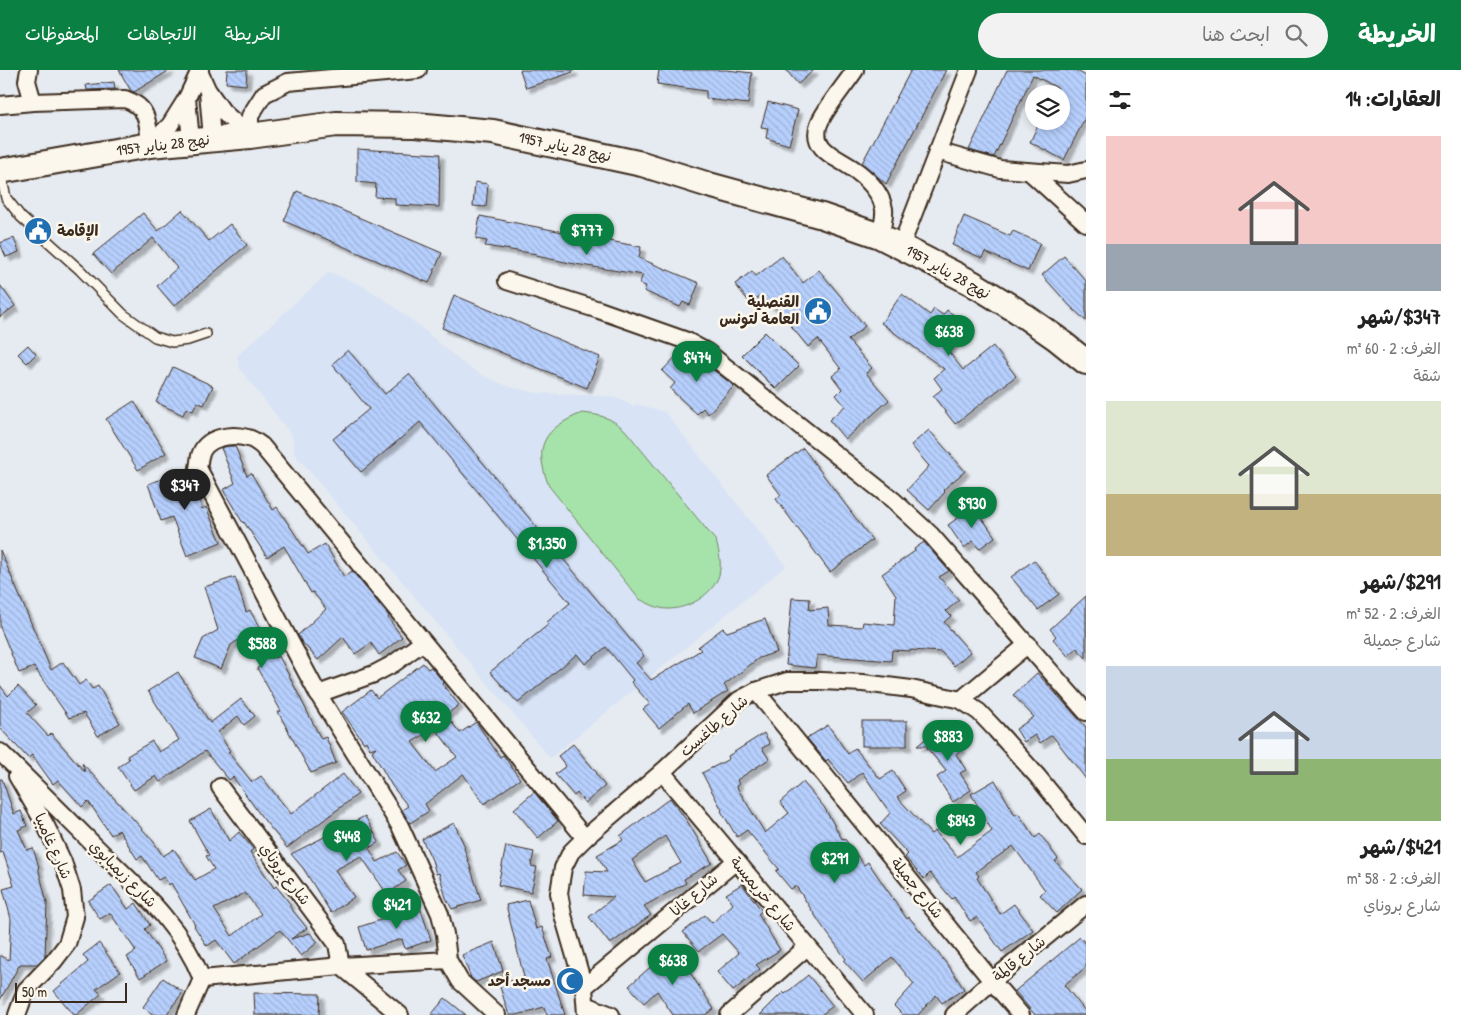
<!DOCTYPE html>
<html lang="ar">
<head>
<meta charset="utf-8">
<style>
  body { margin:0; font-family:"Patrick Hand","Playpen Sans Arabic",sans-serif; background:#f2f2f2; color:#222; direction:rtl; height:100vh; display:flex; flex-direction:column; font-size:19px; white-space:nowrap }
  * { box-sizing:border-box; margin:0 }
  p { font-size:16px; color:#767676 }
  .icon { flex:none; width:28px; height:28px; fill:none; stroke:currentColor; stroke-width:2; stroke-linecap:round; stroke-linejoin:round }
  .map { position:relative; flex:1; overflow:hidden; direction:ltr }
  .panel { display:flex; flex-direction:column; background:#fff; width:375px }
  .panel>* { flex:none }
  .controls { position:absolute; left:1025px; top:15px; display:grid; gap:10px }
  .controls a { display:grid; place-items:center; width:45px; height:45px; border-radius:50%; background:#fff; box-shadow:0 2px 8px #0003; font-size:25px }
  .scale { position:absolute; left:15px; bottom:12px; width:112px; box-sizing:border-box; padding-left:5px; border:2px solid #3b2a1e; border-top:0; font-size:14px; line-height:18px; white-space:nowrap; color:#3b2a1e; -webkit-text-stroke:4px #fbf7ec; paint-order:stroke }
  .price { position:absolute; translate:-50% -42px; padding:0 11px; border-radius:18px; background:#0b8043; color:#fff; font-size:16px; line-height:32px; filter:drop-shadow(0 1px 2px #0008) }
  .price::after { content:''; position:absolute; left:50%; top:30px; width:15px; height:11px; margin-left:-8px; background:inherit; clip-path:polygon(0 0,100% 0,50% 100%) }
  .price.current { background:#222; color:#fff }
  ul { padding:0; list-style:none }
  li { display:grid; align-content:center; gap:10px; height:265px; padding:0 20px }
  li span { display:grid; place-items:center; height:155px; border-radius:0px; color:#555 }
  li>.icon { margin-inline-start:auto }
  span .icon { width:90px; height:90px; fill:#fffc; stroke-width:1 }
  li b { font-size:21px }
  h2 { display:flex; justify-content:space-between; align-items:center; height:60px; padding:0 20px; font-size:21px }
  header { display:flex; align-items:center; gap:30px; box-sizing:border-box; height:70px; padding:0 25px; background:#0b8043; color:#fff }
  header strong { font-size:24px }
  nav { display:flex; gap:28px; margin-inline-start:auto; font-size:18px }
  .search { width:350px; height:45px; background:#f2f2f2; display:flex; align-items:center; gap:12px; box-sizing:border-box; padding:0 18px; border-radius:28px; color:#767676; font-size:19px }
  main { display:flex; flex:1; min-height:0 }
  .map>svg:first-child { display:block }
  .built { fill:#d8e3f5 }
  .pitch { fill:#a6e3aa; stroke:#708664 }
  .building { fill:url(#building-back-hatch); stroke:#3b2a1e; fill-rule:evenodd; filter:url(#shadow) }
  .lines { fill:none; stroke-linecap:round; stroke-linejoin:round }
  .lane-casing { stroke:#3b2a1e; stroke-width:12 }
  .street-casing { stroke:#3b2a1e; stroke-width:20 }
  .secondary-casing { stroke:#3b2a1e; stroke-width:28 }
  .lane { stroke:#fbf7ec; stroke-width:9 }
  .street { stroke:#fbf7ec; stroke-width:16 }
  .secondary { stroke:#fbf7ec; stroke-width:24 }
  .labels { text-anchor:middle; stroke-width:5; stroke-linejoin:round; paint-order:stroke }
  .street-label { font-size:15px; fill:#3b2a1e; stroke:#fbf7ec }
  .poi-label { font-size:15px; font-weight:bold; fill:#3b2a1e; stroke:#fbf7ec; text-anchor:end }
</style>
</head>
<body>
<header>
<strong>الخريطة</strong>
<div class="search"><svg class="icon" aria-label="search" viewBox="0 0 24 24"><circle cx="10" cy="10" r="6"/><path d="M15 15l6 6"/></svg>ابحث هنا</div>
<nav><a>الخريطة</a><a>الاتجاهات</a><a>المحفوظات</a></nav>
</header>
<main>
<section class="panel">
<h2>العقارات: 14<svg class="icon" aria-label="filters" viewBox="0 0 24 24"><path d="M4 7h16M4 17h16"/><circle cx="9" cy="7" r="2"/><circle cx="15" cy="17" r="2"/></svg></h2>
<ul>
<li><span style="background:linear-gradient(#f6c9c9 70%,#9aa5b1 0)"><svg class="icon" aria-label="home" viewBox="0 0 24 24"><path d="M3 11l9-7 9 7M6 9v11h12V9"/></svg></span><div><b>$347/شهر</b><p>الغرف: 2 · 60 m²</p><p>شقة</p></div></li>
<li><span style="background:linear-gradient(#dfe7d0 60%,#c2b280 0)"><svg class="icon" aria-label="home" viewBox="0 0 24 24"><path d="M3 11l9-7 9 7M6 9v11h12V9"/></svg></span><div><b>$291/شهر</b><p>الغرف: 2 · 52 m²</p><p>شارع جميلة</p></div></li>
<li><span style="background:linear-gradient(#c9d6e8 60%,#8fb573 0)"><svg class="icon" aria-label="home" viewBox="0 0 24 24"><path d="M3 11l9-7 9 7M6 9v11h12V9"/></svg></span><div><b>$421/شهر</b><p>الغرف: 2 · 58 m²</p><p>شارع بروناي</p></div></li>
</ul>
</section>
<div class="map">
<svg width="1086" height="945" viewBox="0 0 1086 945">
  <defs>
    <pattern id="building-back-hatch" width="6" height="6" patternUnits="userSpaceOnUse" patternTransform="scale(1.25)"><rect width="6" height="6" fill="#b6cffd"/><path d="M-1 5l2 2M0 0l6 6M5-1l2 2" fill="none" stroke="#9db2d8"/></pattern>
    <filter id="shadow"><feDropShadow dx="4.5" dy="4.5" stdDeviation="1" flood-color="#0004"/></filter>
  </defs>
  <rect width="100%" height="100%" fill="#e6ebf1"/>
  <filter id="ink" filterUnits="userSpaceOnUse"><feTurbulence type="fractalNoise" baseFrequency=".02" numOctaves="2"/><feDisplacementMap in="SourceGraphic" scale="10" xChannelSelector="R" yChannelSelector="G"/><feConvolveMatrix kernelMatrix="1 2 1 2 8 2 1 2 1" color-interpolation-filters="sRGB"/></filter>
  <g filter="url(#ink)">
    <!-- built -->
    <path class="built" d="M329,202L365,217L388,232L422,258L461,292L484,306L510,317L537,323L606,326L621,329L633,337L636,334L665,342L786,496L550,688L294,383L293,367L240,299L237,286Z"/>
    <!-- pitch -->
    <path class="pitch" d="M582,343C601,345 610,347 625,360L716,471C719,482 722,493 719,505C713,525 688,539 668,539C657,539 648,533 639,529L549,416C533,376 543,359 582,343Z"/>
    <!-- building -->
    <g class="building">
      <path d="M119,0H170L134,22L131,21Z"/>
      <path d="M227,0H247L246,15L226,13Z"/>
      <path d="M520,0H573V2L526,18Z"/>
      <path d="M659,0H727L752,3L748,34L706,29V21L657,14Z"/>
      <path d="M786,0H814L798,14Z"/>
      <path d="M911,0H946L886,114L862,93Z"/>
      <path d="M1007,0H1075L1086,6V46L1064,90L1030,72L1040,51H1061V24H1055L1058,18L1033,5L994,87L969,80Z"/>
      <path d="M114,12L115,19L87,20L86,15Z"/>
      <path d="M768,32L798,40L789,75L766,68L768,58L761,57Z"/>
      <path d="M357,79L440,84L439,137L395,135V128L375,127L376,114L357,112Z"/>
      <path d="M475,112L488,114L486,137L473,136Z"/>
      <path d="M297,121L442,183L429,213L284,151Z"/>
      <path d="M182,140L209,171L230,154L247,175L174,236L157,216L177,198L153,168L111,204L93,184L143,143L158,161Z"/>
      <path d="M480,146L641,177L639,188L699,213L690,235L683,232L680,237L644,221L646,216L639,214L643,205L575,194L536,186L537,184L485,176L487,171L476,169Z"/>
      <path d="M964,146L1010,166L1013,161L1040,173L1028,201L985,182L982,188L952,175Z"/>
      <path d="M14,168L19,182L6,187L0,173Z"/>
      <path d="M782,186L803,213L819,200L865,256L848,270L872,298L866,303L889,330L845,369L829,350L845,336L836,325L842,319L832,306L841,299L818,269L808,277L774,235L771,237L761,225L750,233L735,214L752,201L756,206Z"/>
      <path d="M1064,186L1086,211V251L1069,235L1042,205Z"/>
      <path d="M0,215L15,236L0,247Z"/>
      <path d="M902,224L930,245L934,239L943,245L947,240L968,255L948,281L963,300L993,276L1016,306L955,354L933,326L942,319L934,308L944,299L881,253Z"/>
      <path d="M454,225L600,287L587,318L442,258Z"/>
      <path d="M765,262L799,296L776,319L742,285Z"/>
      <path d="M28,275L36,284L27,293L18,284Z"/>
      <path d="M348,280L385,324L409,304L644,586L636,593L651,610L701,580L698,577L723,558L727,562L765,549L777,582L759,588L724,615L728,621L693,643L688,634L659,658L643,639L650,634L631,612L633,610L606,577L585,594L577,584L518,633L490,602L549,554L547,552L570,533L420,352L361,402L333,369L369,339L332,294Z"/>
      <path d="M682,280L701,290L734,316L708,344L703,338L697,344L670,319L675,313L662,301Z"/>
      <path d="M173,297L213,316L204,335L197,332L193,341L186,338L183,345L156,332Z"/>
      <path d="M134,331L166,383L138,400L106,349Z"/>
      <path d="M929,360L965,401L943,420L945,422L929,440L907,420L929,396L911,375Z"/>
      <path d="M228,376H235L247,406L251,403L273,440L277,437L308,484L325,474L344,507L352,501L389,546L388,548L402,567L379,585L371,573L355,584L343,567L318,590L301,571L298,565L326,539L313,522L311,523L284,476L267,487L244,452L243,453L223,420L235,413L221,378Z"/>
      <path d="M803,378L872,470L830,502L776,429L781,425L766,405Z"/>
      <path d="M188,399L202,439L206,437L221,472L187,486L172,447L161,451L148,414Z"/>
      <path d="M974,436L995,467L979,479L973,471L964,478L948,455Z"/>
      <path d="M924,472L949,501L939,507L959,530L946,541L951,546L944,552L970,582L954,596L941,582L911,580V581L892,580L891,591L817,585L815,598L786,595L792,528L810,529L809,540L828,538L829,555L862,557L863,552L894,555L896,525L882,504L915,481L914,479Z"/>
      <path d="M0,480L51,600L63,592L79,615L86,610L92,619L98,616L120,653L98,666L84,643L69,648L34,597L19,603L0,557Z"/>
      <path d="M1034,490L1059,524L1038,540L1011,507Z"/>
      <path d="M235,507L246,542L250,540L275,588L279,586L321,669L326,667L336,693L311,703L278,642L281,641L257,598L261,596L246,565L231,575L221,599L195,588L203,569L218,560L204,517Z"/>
      <path d="M1086,526V588L1077,578L1068,586L1053,569L1056,566L1050,559Z"/>
      <path d="M423,593L428,599L431,597L444,613L442,614L459,635L446,645L460,663L476,652L500,687L503,685L520,709L484,734L463,704L425,734L429,741L410,753L402,740L408,736L392,716L372,681L376,677L370,679L366,671L364,673L342,642L371,620L377,628ZM435,658L457,687L435,702L412,672Z"/>
      <path d="M178,602L210,653L241,629L255,646L244,655L238,646L218,662L230,681L228,682L252,712L261,706L291,744L343,704L358,724L287,778L261,746L233,707L229,710L205,681L160,712L156,706L134,720L118,697L129,689L127,686L152,671L159,682L179,670L148,621Z"/>
      <path d="M1037,603L1086,657V709L1052,665L1040,673L1035,665L1024,672L1016,659L1034,647L1013,625Z"/>
      <path d="M0,615L8,626L18,616L36,635L27,643L48,666L51,663L85,702L82,693L153,771L163,786L174,779L195,810L214,799L206,786L209,785L190,751L211,739L229,771L239,762L253,779L250,782L274,818L276,816L291,835L289,836L307,858L291,869L310,863L318,872L301,886L280,860L234,894L216,870L207,876L194,856L195,855L171,813L169,815L164,807L158,810L142,786L137,789L119,760L111,765L88,731L82,737L58,710L53,714L32,685L28,688L0,658ZM245,823L261,844L232,866L214,839Z"/>
      <rect x="862" y="651" width="45" height="25"/>
      <path d="M828,655L848,684L855,678L880,709L893,701L906,721L897,727L931,764L935,761L957,787L992,761L971,724L995,710L1015,745L1018,743L1035,768L1040,764L1058,789L1055,791L1082,819L1057,843L1040,825L1045,820L1013,776L976,802L979,806L977,808L1000,844L1014,834L1033,860L1002,882L977,847L970,851L954,827L952,829L930,803L924,809L905,787L908,784L880,754L890,743L862,702L848,713L828,689L826,691L807,668Z"/>
      <path d="M942,655L962,679L956,684L966,700L960,703L971,720L953,732L937,707L946,701L927,678L930,676H917Z"/>
      <path d="M764,663L770,674L762,678L769,689L737,710L739,715L736,716L765,763L789,743L780,732L803,712L824,737L842,769L844,768L864,795L868,792L907,849L909,847L950,898L964,919L942,933L936,925L918,945H903L894,936L914,914L892,887L863,912L844,891L846,889L820,853L796,816L791,819L776,801L779,799L747,760L737,767L721,741L722,740L702,703L729,689L728,686Z"/>
      <path d="M573,674L597,703L596,704L605,716L585,733L577,723L574,726L555,704L566,696L558,686Z"/>
      <path d="M0,709H2L14,744L21,741L27,756L18,760L27,780L33,778L39,797H38L47,833L45,886L37,894H20L0,930V885L9,890L11,849L3,819L14,816L3,782L0,783Z"/>
      <path d="M534,722L558,751L538,768L514,739Z"/>
      <path d="M670,728L687,751L712,793L684,809L686,813L644,836L651,845L610,874L589,847L614,827L584,825L586,801L607,802L597,785L623,770L620,766ZM665,766L681,793L645,812L632,790Z"/>
      <path d="M365,746L379,772L369,778L377,792L397,782L406,795L398,800L406,811L387,824L361,786L335,800L354,827L331,843L303,798L291,784Z"/>
      <path d="M454,753L465,777L464,778L481,830L452,839L446,828L439,803L436,804L432,790L422,769Z"/>
      <path d="M506,776L534,782L531,796L537,797L531,822L498,815Z"/>
      <path d="M742,814L762,841L758,844L780,880L756,895L760,899L733,921L717,902L739,883L722,864L699,881L683,862L705,845L712,853L733,834L726,824Z"/>
      <path d="M111,815L128,839L136,833L150,855L145,859L166,891L140,908L127,887L136,881L110,843L100,849L88,831Z"/>
      <path d="M528,830L536,859L542,857L552,887L547,889L565,945H547L544,937L517,945H509L499,914L524,907L506,835Z"/>
      <path d="M420,837L431,870L405,879L402,869L366,880L359,857Z"/>
      <path d="M1080,867L1086,874V897L1064,915L1086,942V945H1035L1015,921Z"/>
      <path d="M494,872L503,901L476,912L471,908L462,885Z"/>
      <path d="M99,873L120,902L96,919L101,924L76,945H74L54,921L88,892L83,885Z"/>
      <path d="M673,877L714,939L705,945H673L657,921L644,933L629,916L658,890L656,887Z"/>
      <path d="M808,905L833,936L821,945H760L783,922L785,924Z"/>
      <path d="M163,908L183,922L166,945H154L143,937Z"/>
      <path d="M254,923L320,924L319,945H255Z"/>
      <path d="M445,928L466,945H431Z"/>
    </g>
    <g class="lines">
      <defs>
        <path id="lane" d="M0,101L6,128L21,147L80,200L123,244L155,267L172,272L188,270L206,264"/>
        <g id="street">
          <path d="M29,0L27,11L33,32L125,29C149,37 148,54 150,75"/>
          <path d="M855,0C846,14 824,40 819,54C810,79 836,87 852,98C866,107 881,122 884,139C885,148 882,157 880,166"/>
          <path d="M199,1L208,21L212,69"/>
          <path d="M209,22L223,42L250,66"/>
          <path d="M0,35L33,32"/>
          <path d="M250,66V46L264,24L288,12L418,0"/>
          <path d="M191,71L187,28L200,0"/>
          <path d="M150,75L170,55L187,28"/>
          <path d="M937,81L1000,99L1068,104L1086,100"/>
          <path d="M1030,102L1086,153"/>
          <path d="M901,176L969,0"/>
          <path d="M507,211L599,240L687,271L707,282L893,430L931,465L1086,642"/>
          <path d="M756,621L992,911L1021,945"/>
          <path d="M318,624L374,604L393,594L423,572"/>
          <path d="M961,630L1028,574"/>
          <path d="M0,682C33,714 65,746 98,779C138,818 181,855 202,909L186,945"/>
          <path d="M662,702L865,945"/>
          <path d="M220,717L337,874L341,896L400,945"/>
          <path d="M202,909L341,896L448,890"/>
          <path d="M584,917L736,791"/>
          <path d="M586,935L611,945"/>
          <path d="M17,945L26,920L54,891L67,874L75,847L72,820L63,792L46,756L17,706"/>
          <path d="M497,945L460,911L448,890L445,864L440,844L400,756L318,624L198,398C199,394 199,390 200,386C205,367 231,363 248,368C253,369 258,373 262,376L585,768"/>
          <path d="M586,945L584,917L563,845L559,823L563,798L571,782L585,768L662,702L739,630L756,621L787,611H822L863,613L911,619L961,630L979,642L996,660L1038,707L1086,766"/>
          <path d="M729,945L807,877"/>
          <path d="M954,945L992,911L1086,834"/>
        </g>
        <path id="secondary" d="M0,101L150,75L250,66L336,54L415,55L493,62L642,94L709,115L822,146L880,166L972,213L1016,240L1056,268L1086,292"/>
      </defs>
      <!-- lane casing -->
      <use href="#lane" class="lane-casing"/>
      <!-- street casing -->
      <use href="#street" class="street-casing"/>
      <!-- secondary casing -->
      <use href="#secondary" class="secondary-casing"/>
      <!-- lane -->
      <use href="#lane" class="lane"/>
      <!-- street -->
      <use href="#street" class="street"/>
      <!-- secondary -->
      <use href="#secondary" class="secondary"/>
    </g>
  </g>
  <!-- icons -->
  <defs>
    <symbol id="civic-disc" viewBox="-11 -11 22 22"><circle r="9.5" fill="#1f6fb2" stroke="#fbf7ec"/><path d="M-.6-6.5H3V-4.5H.6V-3L4-1V1h2V6H-6V1h2V-1L-.6-3ZM-1.2 2.5V6h2.4V2.5Z" fill="#fff"/></symbol>
    <symbol id="mosque-disc" viewBox="-11 -11 22 22"><circle r="9.5" fill="#1f6fb2" stroke="#fbf7ec"/><path d="M3.5-4.9A6 6 0 1 0 3.5 4.9A5 5 0 1 1 3.5-4.9Z" fill="#fff"/></symbol>
  </defs>
  <g fill-rule="evenodd">
    <use href="#civic-disc" x="22" y="145" width="32" height="32"/>
    <use href="#civic-disc" x="802" y="225" width="32" height="32"/>
    <use href="#mosque-disc" x="554" y="895" width="32" height="32"/>
  </g>
  <g class="labels">
    <!-- street labels -->
    <g class="street-label">
      <text transform="translate(163 75) rotate(-7)" y="5">نهج 28 يناير 1957</text>
      <text transform="translate(565 77) rotate(12)" y="5">نهج 28 يناير 1957</text>
      <text transform="translate(948 202) rotate(29)" y="5">نهج 28 يناير 1957</text>
      <text transform="translate(714 656) rotate(-41)" y="5">شارع طاغست</text>
      <text transform="translate(53 776) rotate(66)" y="5">شارع غامبيا</text>
      <text transform="translate(123 804) rotate(45)" y="5">شارع زيمبابوي</text>
      <text transform="translate(285 804) rotate(53)" y="5">شارع بروناي</text>
      <text transform="translate(917 818) rotate(51)" y="5">شارع جميلة</text>
      <text transform="translate(763 824) rotate(50)" y="5">شارع خريميسة</text>
      <text transform="translate(694 825) rotate(-40)" y="5">شارع غانا</text>
      <text transform="translate(1019 889) rotate(-39)" y="5">شارع قالمة</text>
    </g>
    <!-- poi labels -->
    <g class="poi-label">
      <text x="57" y="166" text-anchor="start">الإقامة</text>
      <text x="799" y="237">القنصلية<tspan x="799" dy="17">العامة لتونس</tspan></text>
      <text x="551" y="916">مسجد أحد</text>
    </g>
  </g>
</svg>
<div class="controls">
<a><svg class="icon" aria-label="layers" viewBox="0 0 24 24"><path d="M12 4l9 5-9 5-9-5zM3 14l9 5 9-5"/></svg></a>
</div>
<div class="scale">50 m</div>
<b class="price" style="left:587px;top:186px">$777</b>
<b class="price" style="left:949px;top:287px">$638</b>
<b class="price" style="left:697px;top:313px">$474</b>
<b class="price current" style="left:185px;top:441px">$347</b>
<b class="price" style="left:972px;top:459px">$930</b>
<b class="price" style="left:547px;top:499px">$1,350</b>
<b class="price" style="left:262px;top:599px">$588</b>
<b class="price" style="left:426px;top:673px">$632</b>
<b class="price" style="left:948px;top:692px">$883</b>
<b class="price" style="left:961px;top:776px">$843</b>
<b class="price" style="left:347px;top:792px">$448</b>
<b class="price" style="left:835px;top:814px">$291</b>
<b class="price" style="left:397px;top:860px">$421</b>
<b class="price" style="left:673px;top:916px">$638</b>
</div>
</main>
</body>
</html>
